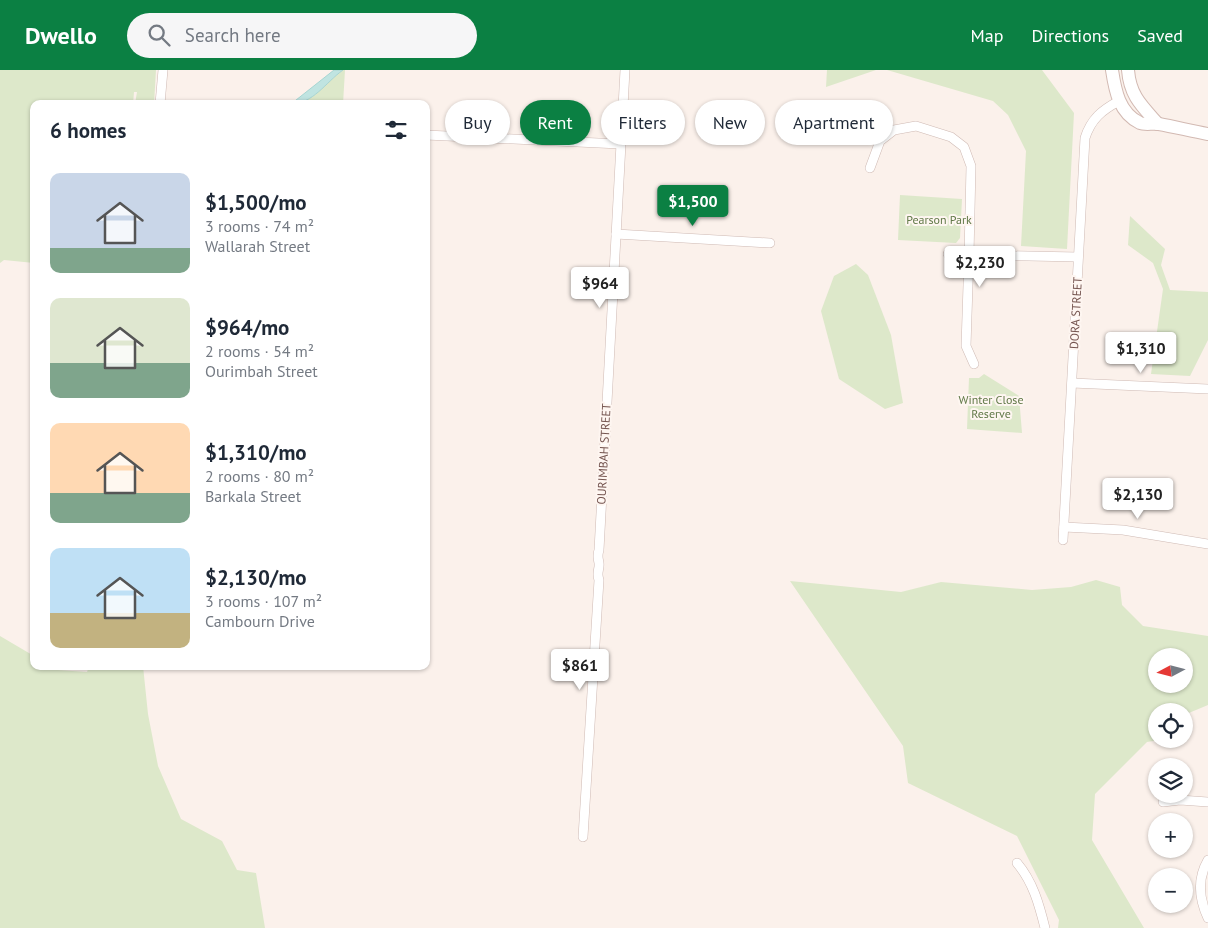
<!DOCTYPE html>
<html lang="en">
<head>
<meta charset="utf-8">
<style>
  body { margin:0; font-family:"PT Sans",sans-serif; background:#f6f6f7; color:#1f2937; height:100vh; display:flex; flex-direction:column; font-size:19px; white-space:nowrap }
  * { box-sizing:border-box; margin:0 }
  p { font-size:16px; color:#747a83 }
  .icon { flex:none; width:28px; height:28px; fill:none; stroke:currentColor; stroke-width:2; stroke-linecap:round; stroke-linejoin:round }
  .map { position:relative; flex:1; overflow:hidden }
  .side { position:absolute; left:30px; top:30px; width:400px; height:570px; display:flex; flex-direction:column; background:#fff; border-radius:10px; box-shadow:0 1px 4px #0004 }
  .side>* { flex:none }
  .hud { position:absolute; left:445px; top:30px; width:475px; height:45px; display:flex; gap:10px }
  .needle { width:32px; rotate:263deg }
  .tools { position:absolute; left:1148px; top:578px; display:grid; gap:10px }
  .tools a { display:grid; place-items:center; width:45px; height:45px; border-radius:50%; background:#fff; box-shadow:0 1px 4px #0004; font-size:25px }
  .price { position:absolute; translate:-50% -42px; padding:0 11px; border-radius:5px; background:#fff; color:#222; font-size:16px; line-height:32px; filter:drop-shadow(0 1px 2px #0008) }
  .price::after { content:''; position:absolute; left:50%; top:30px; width:15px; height:11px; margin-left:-8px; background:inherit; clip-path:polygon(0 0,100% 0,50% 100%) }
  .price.selected { background:#0b8043; color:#fff }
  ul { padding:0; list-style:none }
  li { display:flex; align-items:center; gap:15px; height:125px; padding:0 20px }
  li span { display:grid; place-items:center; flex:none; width:140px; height:100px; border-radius:10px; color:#555 }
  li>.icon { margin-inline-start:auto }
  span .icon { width:60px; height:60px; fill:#fffc; stroke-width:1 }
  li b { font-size:21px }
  h2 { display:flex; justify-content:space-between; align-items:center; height:60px; padding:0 20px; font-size:21px }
  .pill { padding:0 18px; border-radius:22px; background:#fff; box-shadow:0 1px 4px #0004; font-size:18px; line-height:45px }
  .pill.selected { background:#0b8043; color:#fff }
  header { display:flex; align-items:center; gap:30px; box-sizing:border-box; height:70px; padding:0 25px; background:#0b8043; color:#fff }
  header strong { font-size:24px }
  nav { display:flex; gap:28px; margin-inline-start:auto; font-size:18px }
  .search { width:350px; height:45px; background:#f6f6f7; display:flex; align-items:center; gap:12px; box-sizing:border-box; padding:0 18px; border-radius:28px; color:#747a83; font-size:19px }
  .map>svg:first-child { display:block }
  .green { fill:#dde8ca; fill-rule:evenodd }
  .water { fill:#c0e4e1; stroke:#a7d5d2 }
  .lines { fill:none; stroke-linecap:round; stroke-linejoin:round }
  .minor-casing { stroke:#cfbab4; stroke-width:10 }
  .secondary-casing { stroke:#d2b9b2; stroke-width:14 }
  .minor { stroke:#fff; stroke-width:9 }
  .secondary { stroke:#fff; stroke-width:12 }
  .labels { text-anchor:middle; stroke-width:4; stroke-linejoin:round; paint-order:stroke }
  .park-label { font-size:12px; fill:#617948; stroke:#fef6f1 }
  .street-label { font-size:12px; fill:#755550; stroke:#fef6f1 }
</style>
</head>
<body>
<header>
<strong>Dwello</strong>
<div class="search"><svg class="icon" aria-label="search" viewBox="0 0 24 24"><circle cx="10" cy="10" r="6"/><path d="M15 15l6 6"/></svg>Search here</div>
<nav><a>Map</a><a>Directions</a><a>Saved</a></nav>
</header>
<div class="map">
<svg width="1208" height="858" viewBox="0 0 1208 858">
  <rect width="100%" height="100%" fill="#fbf1eb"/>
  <!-- green -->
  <g class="green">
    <path d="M0,0H156L154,34H135L137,22H134L133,34H34V193L4,190L0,193Z"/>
    <path d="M342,0H345L343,34H301L316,24Z"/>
    <path d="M827,0H876L826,17Z"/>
    <path d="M887,0H1042L1074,43L1067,179L1021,176L1026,81L1008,45L993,31Z"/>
    <path d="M900,125L962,129L960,168L956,173L898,170Z"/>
    <path d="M1130,146L1165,179L1161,195L1170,220L1208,222V270L1190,306L1151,304L1163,219L1153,193L1128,175Z"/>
    <path d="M856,194L868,205L891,265L903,333L885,339L839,309L821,241L834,206Z"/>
    <path d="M984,304L1019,326L1022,363L967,359L969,308H979Z"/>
    <path d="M1096,510L1120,517L1122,535L1143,556L1208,566V635L1184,645V641H1156V669H1166L1147,672L1095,724L1092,770L1144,858H1058L1059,850L1017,766L908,713L903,676L790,511L901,522L941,512L1032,520L1071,517ZM1156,586H1184V614H1156Z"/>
    <path d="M0,566L34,586V596H51L58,600L87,602L89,596H143L148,644L158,696L181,749L222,771L237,800L256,803L265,858H0Z"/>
  </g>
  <!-- water -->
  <path class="water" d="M334,0H343C326,12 313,34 291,34Z"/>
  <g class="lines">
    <defs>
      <g id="minor">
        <path d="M160,34L163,0"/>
        <path d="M426,65L620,74"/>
        <path d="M870,98L880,71L894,60L916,56L951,67L964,77L971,96L969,185L1078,187"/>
        <path d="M616,164L770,173"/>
        <path d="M948,184L969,185L966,276L974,294"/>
        <path d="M1072,313L1208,319"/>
        <path d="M1064,457L1123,460L1208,474"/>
        <path d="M1063,470L1085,68C1091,49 1102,40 1119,31"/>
        <path d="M1163,732L1180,730L1208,732"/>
        <path d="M583,767L599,510C596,502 600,499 599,493C598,487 597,486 599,480L625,0"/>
        <path d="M1208,790C1197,809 1199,829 1208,848"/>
        <path d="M1017,793C1033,812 1039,834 1045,858"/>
      </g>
      <g id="secondary">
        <path d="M1112,0C1115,20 1119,43 1140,53C1145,55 1153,53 1159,54C1175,57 1192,61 1208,64"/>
        <path d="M1128,0C1130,26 1142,36 1158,54"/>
      </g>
    </defs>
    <!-- minor casing -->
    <use href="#minor" class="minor-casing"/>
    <!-- secondary casing -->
    <use href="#secondary" class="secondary-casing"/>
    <!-- minor -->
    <use href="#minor" class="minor"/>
    <!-- secondary -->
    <use href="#secondary" class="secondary"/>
  </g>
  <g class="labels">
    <!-- park labels -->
    <g class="park-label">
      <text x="939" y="154">Pearson Park</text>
      <text x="991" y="334">Winter Close<tspan x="991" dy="14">Reserve</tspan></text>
    </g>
    <!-- street labels -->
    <g class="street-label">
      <text transform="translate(1076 243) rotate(-87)" y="4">DORA STREET</text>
      <text transform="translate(604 384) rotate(-87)" y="4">OURIMBAH STREET</text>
    </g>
  </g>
</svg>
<div class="tools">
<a><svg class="needle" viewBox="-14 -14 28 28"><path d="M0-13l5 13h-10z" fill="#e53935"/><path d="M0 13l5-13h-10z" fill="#747a83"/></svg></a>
<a><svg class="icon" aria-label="locate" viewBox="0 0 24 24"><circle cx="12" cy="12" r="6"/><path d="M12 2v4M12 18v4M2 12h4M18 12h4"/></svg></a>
<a><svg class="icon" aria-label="layers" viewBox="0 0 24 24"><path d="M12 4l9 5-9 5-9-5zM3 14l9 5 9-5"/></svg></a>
<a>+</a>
<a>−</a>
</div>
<b class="price selected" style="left:693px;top:157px">$1,500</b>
<b class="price" style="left:980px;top:218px">$2,230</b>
<b class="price" style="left:600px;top:239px">$964</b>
<b class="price" style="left:1141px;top:304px">$1,310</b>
<b class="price" style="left:1138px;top:450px">$2,130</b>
<b class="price" style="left:580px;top:621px">$861</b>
<div class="hud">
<a class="pill">Buy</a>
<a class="pill selected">Rent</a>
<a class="pill">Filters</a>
<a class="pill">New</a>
<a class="pill">Apartment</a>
</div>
<section class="side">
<h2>6 homes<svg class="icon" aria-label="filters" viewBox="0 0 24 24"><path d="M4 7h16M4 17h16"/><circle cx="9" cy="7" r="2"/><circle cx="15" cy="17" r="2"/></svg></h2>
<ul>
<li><span style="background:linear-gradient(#c9d6e8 75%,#7fa58c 0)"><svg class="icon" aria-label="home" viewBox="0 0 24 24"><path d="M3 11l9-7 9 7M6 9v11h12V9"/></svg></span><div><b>$1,500/mo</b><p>3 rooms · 74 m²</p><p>Wallarah Street</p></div></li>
<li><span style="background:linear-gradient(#dfe7d0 65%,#7fa58c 0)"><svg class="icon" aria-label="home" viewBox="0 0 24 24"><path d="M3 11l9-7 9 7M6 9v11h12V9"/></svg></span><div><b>$964/mo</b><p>2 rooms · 54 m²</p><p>Ourimbah Street</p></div></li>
<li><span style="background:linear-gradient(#ffd9b3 70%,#7fa58c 0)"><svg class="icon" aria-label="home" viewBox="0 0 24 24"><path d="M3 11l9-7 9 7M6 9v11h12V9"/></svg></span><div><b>$1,310/mo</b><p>2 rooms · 80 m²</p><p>Barkala Street</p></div></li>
<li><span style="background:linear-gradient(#bfe0f5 65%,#c2b280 0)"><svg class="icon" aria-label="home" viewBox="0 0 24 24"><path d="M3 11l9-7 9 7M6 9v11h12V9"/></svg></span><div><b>$2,130/mo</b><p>3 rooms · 107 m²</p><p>Cambourn Drive</p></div></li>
</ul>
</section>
</div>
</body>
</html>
